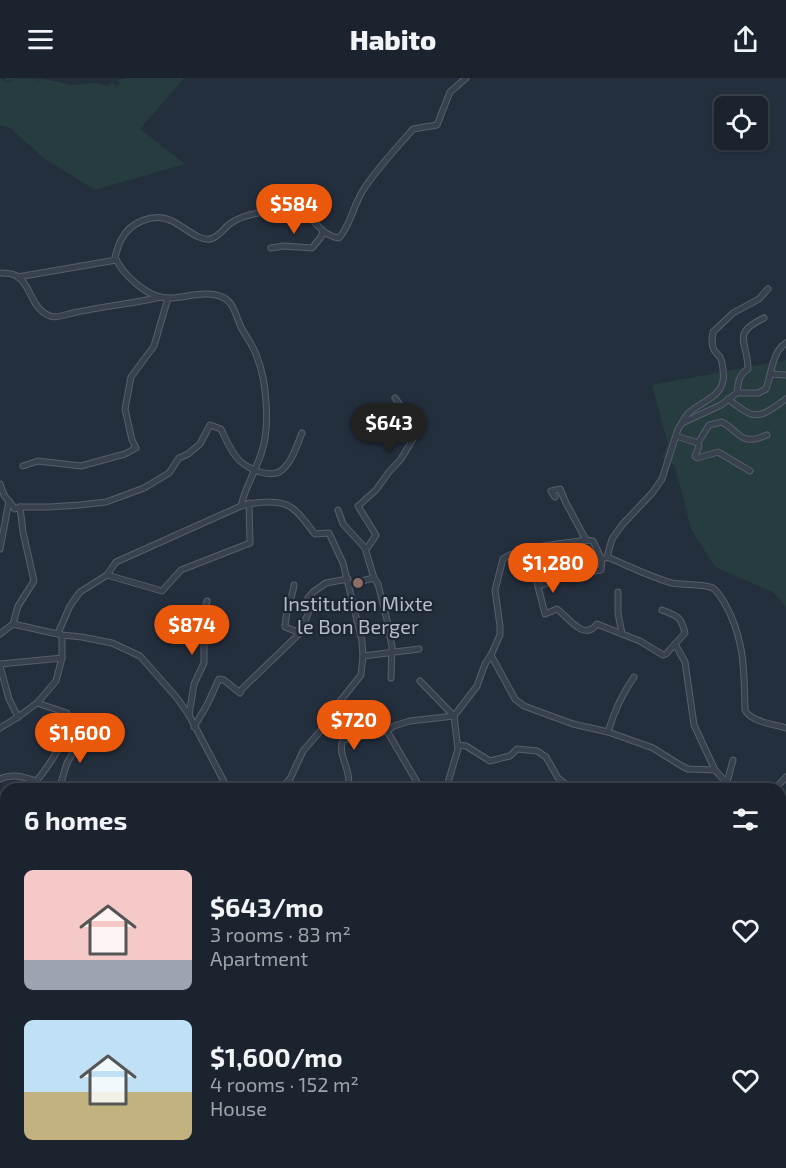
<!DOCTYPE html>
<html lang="en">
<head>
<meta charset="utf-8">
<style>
  body { margin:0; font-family:"Exo 2",sans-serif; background:#242b36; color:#f1f3f6; height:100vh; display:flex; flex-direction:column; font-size:22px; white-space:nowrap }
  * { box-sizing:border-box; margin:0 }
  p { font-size:20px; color:#a0a4aa }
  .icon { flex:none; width:33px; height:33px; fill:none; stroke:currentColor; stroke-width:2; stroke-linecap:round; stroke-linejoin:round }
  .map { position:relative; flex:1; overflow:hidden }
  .details { position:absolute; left:0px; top:705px; width:786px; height:386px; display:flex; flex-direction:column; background:#1b232e; border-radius:18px 18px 0 0; box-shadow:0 2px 4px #0004,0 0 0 2px #39404a }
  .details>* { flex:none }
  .buttons { position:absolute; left:714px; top:18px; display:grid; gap:12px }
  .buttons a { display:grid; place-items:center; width:54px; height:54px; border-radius:9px; background:#1b232e; box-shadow:0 2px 4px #0004,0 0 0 2px #39404a; font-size:30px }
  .price { position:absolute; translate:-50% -51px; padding:0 14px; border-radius:21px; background:#ea580c; color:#fff; font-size:20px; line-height:39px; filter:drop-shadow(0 2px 3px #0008) }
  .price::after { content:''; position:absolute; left:50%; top:36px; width:18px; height:14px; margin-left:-9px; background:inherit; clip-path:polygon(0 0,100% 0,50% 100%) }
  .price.active { background:#222; color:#fff }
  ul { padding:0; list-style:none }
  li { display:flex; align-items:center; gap:18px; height:150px; padding:0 24px }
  li span { display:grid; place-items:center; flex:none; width:168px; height:120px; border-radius:9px; color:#555 }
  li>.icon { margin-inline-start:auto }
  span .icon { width:72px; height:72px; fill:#fffc; stroke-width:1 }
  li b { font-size:26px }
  h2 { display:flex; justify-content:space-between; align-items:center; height:72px; padding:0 24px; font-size:26px }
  header { display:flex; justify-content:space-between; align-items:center; height:78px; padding:0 24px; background:#1b232e; font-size:27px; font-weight:800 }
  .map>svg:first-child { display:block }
  .green { fill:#263c3f }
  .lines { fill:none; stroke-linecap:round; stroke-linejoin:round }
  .street-casing { stroke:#565f6c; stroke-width:7 }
  .street { stroke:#38414e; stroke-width:5 }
  .education-dot { fill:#8d6e63; stroke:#1d2633; stroke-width:2 }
  .labels { text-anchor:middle; stroke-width:4.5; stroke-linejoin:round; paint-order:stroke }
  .poi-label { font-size:20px; fill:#b4bcc9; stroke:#1d2633 }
</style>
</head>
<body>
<header><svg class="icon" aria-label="menu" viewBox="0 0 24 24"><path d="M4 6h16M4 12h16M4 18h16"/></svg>Habito<svg class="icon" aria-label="share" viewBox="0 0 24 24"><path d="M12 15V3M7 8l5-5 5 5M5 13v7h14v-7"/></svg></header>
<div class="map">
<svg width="786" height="1090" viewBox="0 0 786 1090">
  <rect width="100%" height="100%" fill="#242f3e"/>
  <!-- green -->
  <g class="green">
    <path d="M0,0L7,5L15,2L7,3L4,2L6,0H19V1L32,0L44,6L34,0C46,2 59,3 69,7C82,7 94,2 107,8L112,5L117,8L120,6L117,2L129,0H184L140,51L185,86L95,112L45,81L10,50L0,47Z"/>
    <path d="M786,282V529L774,515L715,489L691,451L675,388L662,379L668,366L652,307Z"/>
    <path d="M413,1084L486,1085L492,1089L496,1085H588L587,1090H406Z"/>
  </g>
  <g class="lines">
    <defs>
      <g id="street">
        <path d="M271,170L284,168L312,170L321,159L323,154"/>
        <path d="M0,195C5,195 14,195 18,199C31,207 31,231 50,238C57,241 66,236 73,235C103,228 132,226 161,219"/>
        <path d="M18,199L116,182"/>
        <path d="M770,296L786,297"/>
        <path d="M737,315C738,305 739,296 748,291C748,263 730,256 764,240"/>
        <path d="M728,321C756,343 758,341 786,321"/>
        <path d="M682,345C690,325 719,324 723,303C724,297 723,285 720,279C718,277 716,275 714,272C711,266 712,260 713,254L733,235L759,221L768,211"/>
        <path d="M676,358L698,365L709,347L722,344C742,356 741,368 767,357"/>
        <path d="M698,365L699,368L695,378L697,380L718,374L750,393"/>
        <path d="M23,388L38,383L81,388L125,376L136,370L132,362L125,331L131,299L154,268L168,220"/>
        <path d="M0,406L4,417L15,431L20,429H49L80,427L106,424L144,410L169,395L179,380L188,376L200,366L210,347L221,351C226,361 231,375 240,383C250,392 271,401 282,392C292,384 297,367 302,355"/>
        <path d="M555,419L551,413L560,411L566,425L586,462"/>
        <path d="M241,428C243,420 246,411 250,403C254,393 259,383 262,373C270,348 267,304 257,279C254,269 247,260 242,251C234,236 235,221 216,217C199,213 183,221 166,220C147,219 122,196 115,179C117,173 118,167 121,162C130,144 154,134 172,143C182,147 201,166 213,160C220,157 225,149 231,145C247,134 278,131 298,134C316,138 319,158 339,160C351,146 353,129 362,114C376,91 396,71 413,51L437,47L450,14L466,0"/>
        <path d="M338,432L343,446L365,470L374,500L378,506L387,542L392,569L391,600"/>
        <path d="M365,470L368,469L376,457L358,428L376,412L389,394L401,381L413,361L415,354L413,347L409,339L395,320"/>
        <path d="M0,471L9,423"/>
        <path d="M530,472C533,493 540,515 545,536L557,531C568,539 584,564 597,546L622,556"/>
        <path d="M607,479L612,461L622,447L653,414L662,401L678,351L682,345L721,327L737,315H758L766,311C772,296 771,275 786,265"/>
        <path d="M605,480L607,479C629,488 650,499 672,505C683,507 705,506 713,510C718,514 721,519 724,524C745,561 744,592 745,632C751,644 773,646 786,650"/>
        <path d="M107,497L162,513L181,492L250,465L249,425"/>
        <path d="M349,506L374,500"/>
        <path d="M294,507C292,521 285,535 285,549L300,555"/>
        <path d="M618,514V535L622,556L640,563L663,577L666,576L685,555C681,538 677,538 662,532"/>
        <path d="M13,546L62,557L82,559L112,565L140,578L177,620L189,637L228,711"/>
        <path d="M13,546L18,528L34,503L23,454L20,429"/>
        <path d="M58,555L70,528L80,514L107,497L116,484L241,428C254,424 280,421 292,430C301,436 308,448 315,456L329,455L343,485L362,563L363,578L361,597L333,632L328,644L303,673L290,701L280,711"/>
        <path d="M0,556L13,546"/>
        <path d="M675,566L685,584L694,647L715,692L732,711"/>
        <path d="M491,577L510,612L515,621L524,628L573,646L608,654L653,670L680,687L688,691L715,692"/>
        <path d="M363,578L419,571"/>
        <path d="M0,586L62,580"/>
        <path d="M0,588L9,621L18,639"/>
        <path d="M420,603L454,638L458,671L446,711"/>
        <path d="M189,637L194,606L204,585V536L207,523"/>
        <path d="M328,644L349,660"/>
        <path d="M194,649L207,627L219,601L224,602L240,615L242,611L300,555L308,536V520L313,514L326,505L348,501"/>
        <path d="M0,650L18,639L37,625L56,603L62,580V557"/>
        <path d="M387,653L421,711"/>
        <path d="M608,654C614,634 622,616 634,599"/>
        <path d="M458,667L466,668L490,683L510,678L517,671L537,673L546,679L558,700L568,708L578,711"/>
        <path d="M0,701C11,695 24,699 36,703"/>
        <path d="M727,704L733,682"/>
        <path d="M29,711C42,698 75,654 67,635L37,625"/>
        <path d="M59,711L67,685L74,673L95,656"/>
        <path d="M348,711C349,706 349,701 348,696C346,685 338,673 343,662L387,653L394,648L410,643L454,638L477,608L485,586L491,577L500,557V548L495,512L503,481C521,468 564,466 586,462L593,463L602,482L601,492L570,497L539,508"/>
        <path d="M775,711L786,699"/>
        <path d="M0,733L6,737"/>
        <path d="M780,786L786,791"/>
        <path d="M0,805L6,816"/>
        <path d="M780,827L783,832L786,851"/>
        <path d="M780,920L786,919"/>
        <path d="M780,1003L786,997"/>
        <path d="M780,1016L786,1038"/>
        <path d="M0,1018L6,1017"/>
        <path d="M234,1084V1090"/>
        <path d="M348,1084V1090"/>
        <path d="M385,1084V1090"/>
        <path d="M721,1084L724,1090"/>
        <path d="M755,1084L756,1090"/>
        <path d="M17,1090L18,1084"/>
        <path d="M53,1090L55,1084"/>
        <path d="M329,1090L330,1084"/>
        <path d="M410,1090L416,1084"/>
        <path d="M591,1090L592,1084"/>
        <path d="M682,1090V1084"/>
      </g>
    </defs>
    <!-- street casing -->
    <use href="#street" class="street-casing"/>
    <!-- street -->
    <use href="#street" class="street"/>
  </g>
  <!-- markers -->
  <circle class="education-dot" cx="358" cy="505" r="6"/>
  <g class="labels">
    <!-- poi labels -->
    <g class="poi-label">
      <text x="358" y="533">Institution Mixte<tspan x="358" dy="23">le Bon Berger</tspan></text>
    </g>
  </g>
</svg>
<div class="buttons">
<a><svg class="icon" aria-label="locate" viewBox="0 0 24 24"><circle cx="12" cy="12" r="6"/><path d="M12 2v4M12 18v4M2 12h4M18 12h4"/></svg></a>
</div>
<b class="price" style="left:294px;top:157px">$584</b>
<b class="price active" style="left:389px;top:376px">$643</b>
<b class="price" style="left:553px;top:516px">$1,280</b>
<b class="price" style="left:192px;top:578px">$874</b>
<b class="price" style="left:354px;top:673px">$720</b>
<b class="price" style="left:80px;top:686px">$1,600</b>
<section class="details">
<h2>6 homes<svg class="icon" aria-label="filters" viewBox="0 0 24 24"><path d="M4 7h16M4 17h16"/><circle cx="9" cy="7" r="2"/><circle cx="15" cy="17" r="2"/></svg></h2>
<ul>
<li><span style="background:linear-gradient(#f6c9c9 75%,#9aa5b1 0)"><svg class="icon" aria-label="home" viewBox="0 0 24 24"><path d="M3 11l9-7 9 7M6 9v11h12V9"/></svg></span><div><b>$643/mo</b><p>3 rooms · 83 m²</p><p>Apartment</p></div><svg class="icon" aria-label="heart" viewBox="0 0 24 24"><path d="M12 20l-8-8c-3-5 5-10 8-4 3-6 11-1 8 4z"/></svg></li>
<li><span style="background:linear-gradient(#bfe0f5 60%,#c2b280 0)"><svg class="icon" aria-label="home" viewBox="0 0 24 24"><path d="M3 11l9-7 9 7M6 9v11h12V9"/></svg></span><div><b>$1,600/mo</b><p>4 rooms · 152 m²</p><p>House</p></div><svg class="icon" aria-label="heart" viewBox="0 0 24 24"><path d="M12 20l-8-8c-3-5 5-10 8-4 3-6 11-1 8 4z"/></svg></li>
</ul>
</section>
</div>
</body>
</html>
